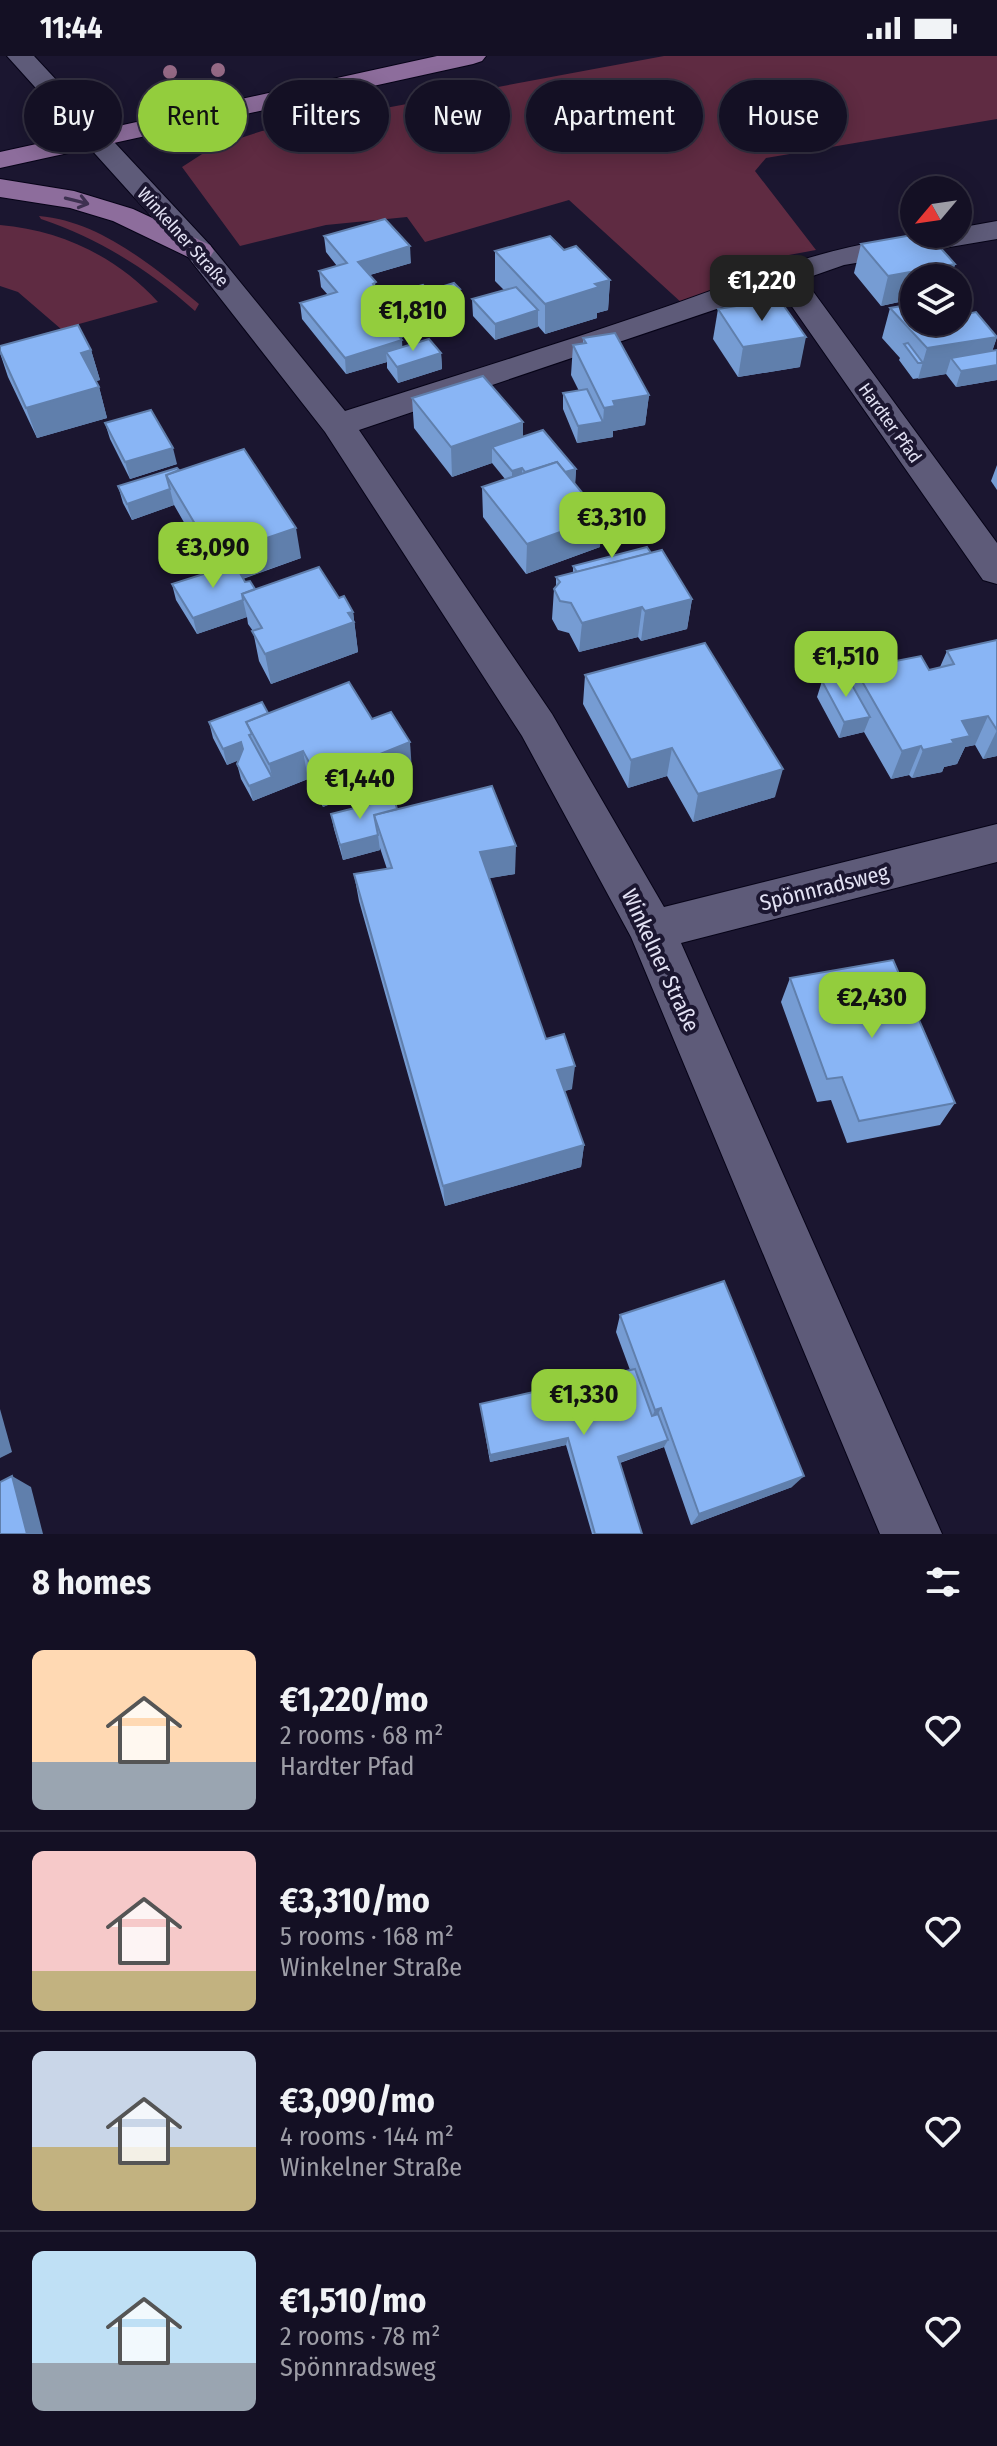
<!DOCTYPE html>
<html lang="en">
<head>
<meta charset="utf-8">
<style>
  body { margin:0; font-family:"Fira Sans Condensed",sans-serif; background:#211e31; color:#f1f3f6; height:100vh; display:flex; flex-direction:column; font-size:30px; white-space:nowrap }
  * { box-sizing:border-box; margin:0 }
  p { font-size:26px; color:#9d9da6 }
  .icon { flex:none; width:44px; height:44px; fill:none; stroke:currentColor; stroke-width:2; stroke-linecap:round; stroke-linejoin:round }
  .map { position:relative; height:1478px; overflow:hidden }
  .side { display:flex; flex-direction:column; background:#141024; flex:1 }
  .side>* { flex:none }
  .guide { position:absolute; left:24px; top:24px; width:950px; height:72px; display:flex; gap:16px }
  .needle { width:52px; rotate:241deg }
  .controls { position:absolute; left:900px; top:120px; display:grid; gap:16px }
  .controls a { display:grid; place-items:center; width:72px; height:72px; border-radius:50%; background:#141024; box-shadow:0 4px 20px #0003,0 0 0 2px #333041; font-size:40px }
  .price { position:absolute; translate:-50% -68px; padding:0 18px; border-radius:16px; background:#93cd3d; color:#111; font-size:26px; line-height:52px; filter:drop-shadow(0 2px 4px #0008) }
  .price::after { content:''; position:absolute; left:50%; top:48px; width:24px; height:18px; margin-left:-12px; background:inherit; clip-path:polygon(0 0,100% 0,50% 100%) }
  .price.on { background:#222; color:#fff }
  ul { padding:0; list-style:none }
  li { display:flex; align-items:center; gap:24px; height:200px; padding:0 32px }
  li+li { border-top:2px solid #333041 }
  li span { display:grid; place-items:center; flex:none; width:224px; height:160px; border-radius:12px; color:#555 }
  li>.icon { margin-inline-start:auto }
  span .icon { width:96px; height:96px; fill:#fffc; stroke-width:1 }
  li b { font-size:34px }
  h2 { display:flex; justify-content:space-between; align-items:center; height:96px; padding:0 32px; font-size:34px }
  .chip { padding:0 28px; border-radius:36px; background:#141024; box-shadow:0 4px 20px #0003,0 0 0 2px #333041; font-size:28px; line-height:72px }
  .chip.on { background:#93cd3d; color:#111 }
  .status { display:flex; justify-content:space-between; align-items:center; height:56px; padding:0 40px; background:#141024; direction:ltr }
  .status svg { height:22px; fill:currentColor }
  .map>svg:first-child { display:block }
  .green { fill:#5f2b42 }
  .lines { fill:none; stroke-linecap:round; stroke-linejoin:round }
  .minor-casing { stroke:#060317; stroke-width:2 }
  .major-casing { stroke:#060317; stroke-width:2 }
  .minor { fill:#5e5b79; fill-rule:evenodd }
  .major { fill:#8d6d9c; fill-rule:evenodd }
  .tree { fill:#966a86 }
  .wall { fill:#769cd3 }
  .shaded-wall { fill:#607fac }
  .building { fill:#89b5f5; stroke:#607fac; stroke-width:2 }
  .oneway { stroke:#3d3050 }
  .labels { text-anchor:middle; stroke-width:8; stroke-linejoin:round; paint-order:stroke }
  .far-street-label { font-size:18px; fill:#e2e1f3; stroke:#1b1630 }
  .street-label { font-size:22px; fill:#e2e1f3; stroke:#1b1630 }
</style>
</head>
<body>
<div class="status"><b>11:44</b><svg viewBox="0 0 49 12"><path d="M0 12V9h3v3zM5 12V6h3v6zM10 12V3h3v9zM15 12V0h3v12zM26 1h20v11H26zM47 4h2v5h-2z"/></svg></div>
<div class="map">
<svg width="997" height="1478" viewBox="0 0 997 1478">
  <rect width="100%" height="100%" fill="#1b1630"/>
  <!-- green -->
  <g class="green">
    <path d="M664,0H997V63L766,102L755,115L816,194L751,206V221L683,248L569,144L425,186L407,161L326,169L240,190L182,111L213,91L262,75Z"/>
    <path d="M39,160C100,165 154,211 199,248L195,255C149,214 100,183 41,163Z"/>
    <path d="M0,169C61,174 117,201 158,246L61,273L18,236L0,230Z"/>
  </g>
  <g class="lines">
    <defs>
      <path id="minor" d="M7,0H34L210,189L345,355C444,323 543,293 642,259C746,224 846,178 958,178V172L997,165V183L844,209L804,223L997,487V528L983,524L779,232L359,374L552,658L664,851L997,768V806L681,887L942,1478H880L631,881L522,680L325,376L188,201Z"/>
      <g id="major">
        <path d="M437,0H486L482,5L473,8L0,112V96Z"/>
        <path d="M0,123L74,135L133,153L210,189L214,195L210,201L199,204L188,201L113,165L70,152L0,141Z"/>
      </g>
    </defs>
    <!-- minor casing -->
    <use href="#minor" class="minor-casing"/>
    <!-- major casing -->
    <use href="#major" class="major-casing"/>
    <!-- minor -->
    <use href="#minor" class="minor"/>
    <!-- major -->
    <use href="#major" class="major"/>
  </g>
  <!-- trees -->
  <g class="tree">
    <circle cx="218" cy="14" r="7"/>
    <circle cx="170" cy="16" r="7"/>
  </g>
  <!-- wall -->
  <g class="wall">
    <path d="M324,180L411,207L370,219L377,232L384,240L428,235L460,249L444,254L445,269L400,282L402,291L441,297L442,313L398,327L387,312V306L346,318L302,263L300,247L328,239L321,231L319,215L337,210L326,196Z"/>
    <path d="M861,188L955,208L951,222H958H914V266L958,222L966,253L958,254L962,259L997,281L992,295L997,294V324L956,331L946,318L913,323L899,304L900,302L882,282L890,252L901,250L899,246L881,250L854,217Z"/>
    <path d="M564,194L610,224L608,254L597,257V262L545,278L538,270L495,284L473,260L472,243L504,234L495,225V195Z"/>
    <path d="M718,253L800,311L738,321L713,283Z"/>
    <path d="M583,282L649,339L645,369L613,375V381L577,387L563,353V337L579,335L571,319L573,289L583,287Z"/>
    <path d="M0,290L91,294L100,324L96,325L99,331L107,362L37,382L8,321L0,297Z"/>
    <path d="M412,342L523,380L576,413L575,428L600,491L526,518L483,461L482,431L505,423L492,407L452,421L414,372Z"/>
    <path d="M105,367L177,408L130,423L110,383Z"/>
    <path d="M997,409V434L991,425Z"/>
    <path d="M179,414L301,502L243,523L245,526L255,533L339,542L353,556L358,596L271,628L259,605L253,575L248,568L247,561L197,578L176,544L172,528L212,515L174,449L132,464L123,447L118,430Z"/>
    <path d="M651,497L692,543L687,573L641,585L638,581L579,596L569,577L558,574L552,563L554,533L556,531V521L573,517V510Z"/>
    <path d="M997,584V700L983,703L975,689L965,691L957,708L944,711L942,716L912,722L909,719L891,723L864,676L839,682L817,641L822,625L850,627L855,613L929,614L940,611L947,595Z"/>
    <path d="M585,619L775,741L693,766L667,720L628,732L583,648Z"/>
    <path d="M268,657L372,663L412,715L323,751L308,723L253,745L241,723L237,708L238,704L227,709L213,682L209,666Z"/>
    <path d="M397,753L515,818L489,822L546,983L572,1033L564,1035L584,1089L581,1111L445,1150L359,845L354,818L387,813L380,792V794L343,804L334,773L331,758Z"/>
    <path d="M790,922L955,1047L940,1069L847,1087L831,1044L817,1046L781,946Z"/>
    <path d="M620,1259L792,1431L691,1469L664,1391L620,1407L642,1478H592L566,1389L490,1406L480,1348L630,1314L616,1276Z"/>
  </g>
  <!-- shaded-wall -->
  <g class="shaded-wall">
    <path d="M410,190L411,207L359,222L358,206Z"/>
    <path d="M955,208L951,222H914V244L903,230L899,246L881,250L888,220Z"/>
    <path d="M610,224L608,254L597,257V262L545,278V248L595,228Z"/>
    <path d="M460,233V249L444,254L445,269L391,285L390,269L433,241Z"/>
    <path d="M971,237L966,253L958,254V239Z"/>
    <path d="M538,254V271L495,284V268Z"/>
    <path d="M806,281L800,311L738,321L743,291Z"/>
    <path d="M997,281L987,311L997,309V324L956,331L961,315L951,302L946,318L918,323L927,292Z"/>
    <path d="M402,284L403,301L386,296L387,306L346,318L345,302Z"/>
    <path d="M91,294L100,324L89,327L81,297Z"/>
    <path d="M441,297L442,313L398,327L397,311Z"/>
    <path d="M99,331L107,362L37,382L26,352Z"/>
    <path d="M649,339L645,369L613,375V381L577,387L578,370L603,366L604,352L613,345Z"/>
    <path d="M523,366V397L492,391V407L452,421L451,391Z"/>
    <path d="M173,392L177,408L130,423L125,406Z"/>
    <path d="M522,412V428L512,432V415Z"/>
    <path d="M576,413L575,429L534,427Z"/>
    <path d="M170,433L174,449L132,464L127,448Z"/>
    <path d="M602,461L600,491L526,518L527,488Z"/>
    <path d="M296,472L301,502L221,530L214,500Z"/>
    <path d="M692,543L687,573L641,585L645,555Z"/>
    <path d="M243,544L247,561L197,578L193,562Z"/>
    <path d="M642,551L638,581L579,596L582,567Z"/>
    <path d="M353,556L358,596L271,628L265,598Z"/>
    <path d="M988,660L975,689L965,691L957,708L944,711L942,716L912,722L923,694L952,684L962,665Z"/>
    <path d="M870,661L864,676L839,682L844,666Z"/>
    <path d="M997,674V700L983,703Z"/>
    <path d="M241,686L245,702L227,709L223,693Z"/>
    <path d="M410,686L412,715L323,751L318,723Z"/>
    <path d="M921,690L909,719L891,723L902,695Z"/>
    <path d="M672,692L667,720L628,732L631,704Z"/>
    <path d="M303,695L308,723L253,745L249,730L272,721L269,708Z"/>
    <path d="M783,713L775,741L693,766L698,738Z"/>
    <path d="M378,779L380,794L343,804L340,789Z"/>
    <path d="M516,790L515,818L480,824V796Z"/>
    <path d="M575,1010L572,1033L555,1038L557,1014Z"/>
    <path d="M584,1089L581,1111L445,1150L443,1130Z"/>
    <path d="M661,1352L654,1366L649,1368L655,1354Z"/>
    <path d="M0,1353L12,1396L0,1402Z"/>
    <path d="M568,1382L566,1389L490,1406V1399Z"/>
    <path d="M668,1384L664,1391L616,1408L618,1401Z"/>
    <path d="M12,1420L31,1431L43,1478H27Z"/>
    <path d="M804,1420L792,1431L691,1469L699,1458Z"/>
  </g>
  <!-- building -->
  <g class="building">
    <path d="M385,163L410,190L358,206L376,226L373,228L384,240L423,229L428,235L454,227L460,233L433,241L444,253L390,269L402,284L345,302L300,247L337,236L319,215L347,207L324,180Z"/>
    <path d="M918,178H928L955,208L888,220L861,188Z"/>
    <path d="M550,180L564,194L576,190L610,224L595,228L599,231L545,248L495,195Z"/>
    <path d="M958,222L971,237L958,239Z"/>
    <path d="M914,228V244L903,230Z"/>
    <path d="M516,231L538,254L495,268L472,243Z"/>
    <path d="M779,243L806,281L743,291L718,253Z"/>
    <path d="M914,248V266H958V254L962,259L976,256L997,281L927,292L890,252Z"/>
    <path d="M78,269L91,294L81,297L99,331L26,352L0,295V290Z"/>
    <path d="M615,277L649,339L613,345L615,350L604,352L573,289L586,287L583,282Z"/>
    <path d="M429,283L441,297L397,311L386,296Z"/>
    <path d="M908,287L923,307H918L904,288Z"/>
    <path d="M997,294V309L961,315L951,302Z"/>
    <path d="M483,320L523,366L451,391L412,342Z"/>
    <path d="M587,333L603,366L578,370L563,337Z"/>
    <path d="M151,354L173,392L125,406L105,367Z"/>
    <path d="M543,374L576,413L565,416L557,406L525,416L522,412L512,415L492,391Z"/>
    <path d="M244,393L296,472L214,500L166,419Z"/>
    <path d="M557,406L602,461L527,488L482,431Z"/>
    <path d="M177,412L179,414L166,419L170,433L127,448L118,430Z"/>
    <path d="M647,491L651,497L577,516L573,510Z"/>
    <path d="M662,494L692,543L645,555L642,551L582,567L571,547L560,545L554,533L560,526L556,521Z"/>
    <path d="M235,508L245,526L250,525L255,533L242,538L243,544L193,562L172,528Z"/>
    <path d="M319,511L339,542L344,540L353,556L348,557L354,566L265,598L252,575L262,572L242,538Z"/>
    <path d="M997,584V674L988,660L962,665L970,680L952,684L954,687L923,694L921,690L902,695L855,613L921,600L929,614L954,608L947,595Z"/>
    <path d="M705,587L783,713L698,738L672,692L631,704L585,619Z"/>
    <path d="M847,620L870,661L844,666L822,625Z"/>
    <path d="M349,626L372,663L391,656L410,686L318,723L303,695L269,708L246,666Z"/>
    <path d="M262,646L268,657L246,666L252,678L249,679L272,721L249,730L237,708L243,693L241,686L223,693L209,666Z"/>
    <path d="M492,730L516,790L480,796L546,983L564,978L575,1010L557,1014L584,1089L443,1130L354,818L392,812L374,759Z"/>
    <path d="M394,742L397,753L374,759L378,779L340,789L331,758Z"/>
    <path d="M893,904L955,1047L859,1065L842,1021L827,1023L790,922Z"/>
    <path d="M724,1225L804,1420L699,1458L661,1352L655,1354L620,1259Z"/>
    <path d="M635,1313L652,1360L658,1358L668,1384L618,1401L642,1478H595L568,1382L490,1399L480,1348Z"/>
    <path d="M12,1420L27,1478H0V1426Z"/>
  </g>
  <!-- one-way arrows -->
  <defs><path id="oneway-shaft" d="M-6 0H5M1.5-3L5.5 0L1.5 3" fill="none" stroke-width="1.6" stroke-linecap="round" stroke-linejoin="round" transform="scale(2)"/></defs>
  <use class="oneway" href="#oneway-shaft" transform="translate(77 145) rotate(14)"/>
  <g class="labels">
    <!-- far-street labels -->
    <g class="far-street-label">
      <text transform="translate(183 181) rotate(48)" y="6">Winkelner Straße</text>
      <text transform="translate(890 367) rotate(54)" y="6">Hardter Pfad</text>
    </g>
    <!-- street labels -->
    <g class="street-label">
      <text transform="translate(824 831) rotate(-14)" y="8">Spönnradsweg</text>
      <text transform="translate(661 904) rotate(65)" y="8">Winkelner Straße</text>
    </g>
  </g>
</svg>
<div class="controls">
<a><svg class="needle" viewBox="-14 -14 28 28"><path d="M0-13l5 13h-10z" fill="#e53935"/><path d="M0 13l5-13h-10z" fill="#9d9da6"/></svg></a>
<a><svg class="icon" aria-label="layers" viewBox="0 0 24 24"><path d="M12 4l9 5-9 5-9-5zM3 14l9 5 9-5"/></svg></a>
</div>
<b class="price on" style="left:762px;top:267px">€1,220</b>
<b class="price" style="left:413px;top:297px">€1,810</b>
<b class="price" style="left:612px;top:504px">€3,310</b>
<b class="price" style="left:213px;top:534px">€3,090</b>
<b class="price" style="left:846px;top:643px">€1,510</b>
<b class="price" style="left:360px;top:765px">€1,440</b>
<b class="price" style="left:872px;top:984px">€2,430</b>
<b class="price" style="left:584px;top:1381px">€1,330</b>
<div class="guide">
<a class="chip">Buy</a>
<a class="chip on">Rent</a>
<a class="chip">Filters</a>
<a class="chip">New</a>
<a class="chip">Apartment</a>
<a class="chip">House</a>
</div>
</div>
<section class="side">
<h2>8 homes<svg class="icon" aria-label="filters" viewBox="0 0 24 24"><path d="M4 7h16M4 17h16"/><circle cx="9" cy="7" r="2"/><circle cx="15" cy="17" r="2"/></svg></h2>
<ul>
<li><span style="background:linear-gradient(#ffd9b3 70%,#9aa5b1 0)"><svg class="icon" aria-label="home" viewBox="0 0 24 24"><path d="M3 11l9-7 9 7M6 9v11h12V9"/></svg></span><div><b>€1,220/mo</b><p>2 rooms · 68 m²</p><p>Hardter Pfad</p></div><svg class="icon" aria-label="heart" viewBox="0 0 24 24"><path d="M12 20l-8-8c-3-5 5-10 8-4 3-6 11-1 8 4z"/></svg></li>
<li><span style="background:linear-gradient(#f6c9c9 75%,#c2b280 0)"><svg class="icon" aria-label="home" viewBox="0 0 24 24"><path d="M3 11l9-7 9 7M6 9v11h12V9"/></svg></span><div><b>€3,310/mo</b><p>5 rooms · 168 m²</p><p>Winkelner Straße</p></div><svg class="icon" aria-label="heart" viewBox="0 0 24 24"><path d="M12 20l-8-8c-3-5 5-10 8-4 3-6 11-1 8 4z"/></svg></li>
<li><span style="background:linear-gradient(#c9d6e8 60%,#c2b280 0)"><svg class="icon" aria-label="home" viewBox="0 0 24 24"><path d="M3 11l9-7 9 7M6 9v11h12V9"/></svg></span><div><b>€3,090/mo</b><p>4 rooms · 144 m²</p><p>Winkelner Straße</p></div><svg class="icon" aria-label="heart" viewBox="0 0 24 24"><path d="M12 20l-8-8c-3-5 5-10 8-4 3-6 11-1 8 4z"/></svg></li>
<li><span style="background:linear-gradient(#bfe0f5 70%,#9aa5b1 0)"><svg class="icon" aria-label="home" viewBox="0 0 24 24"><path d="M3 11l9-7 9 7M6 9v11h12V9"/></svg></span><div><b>€1,510/mo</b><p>2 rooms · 78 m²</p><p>Spönnradsweg</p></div><svg class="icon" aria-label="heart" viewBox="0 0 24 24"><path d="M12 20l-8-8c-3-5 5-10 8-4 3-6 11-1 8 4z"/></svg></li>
</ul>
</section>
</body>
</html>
